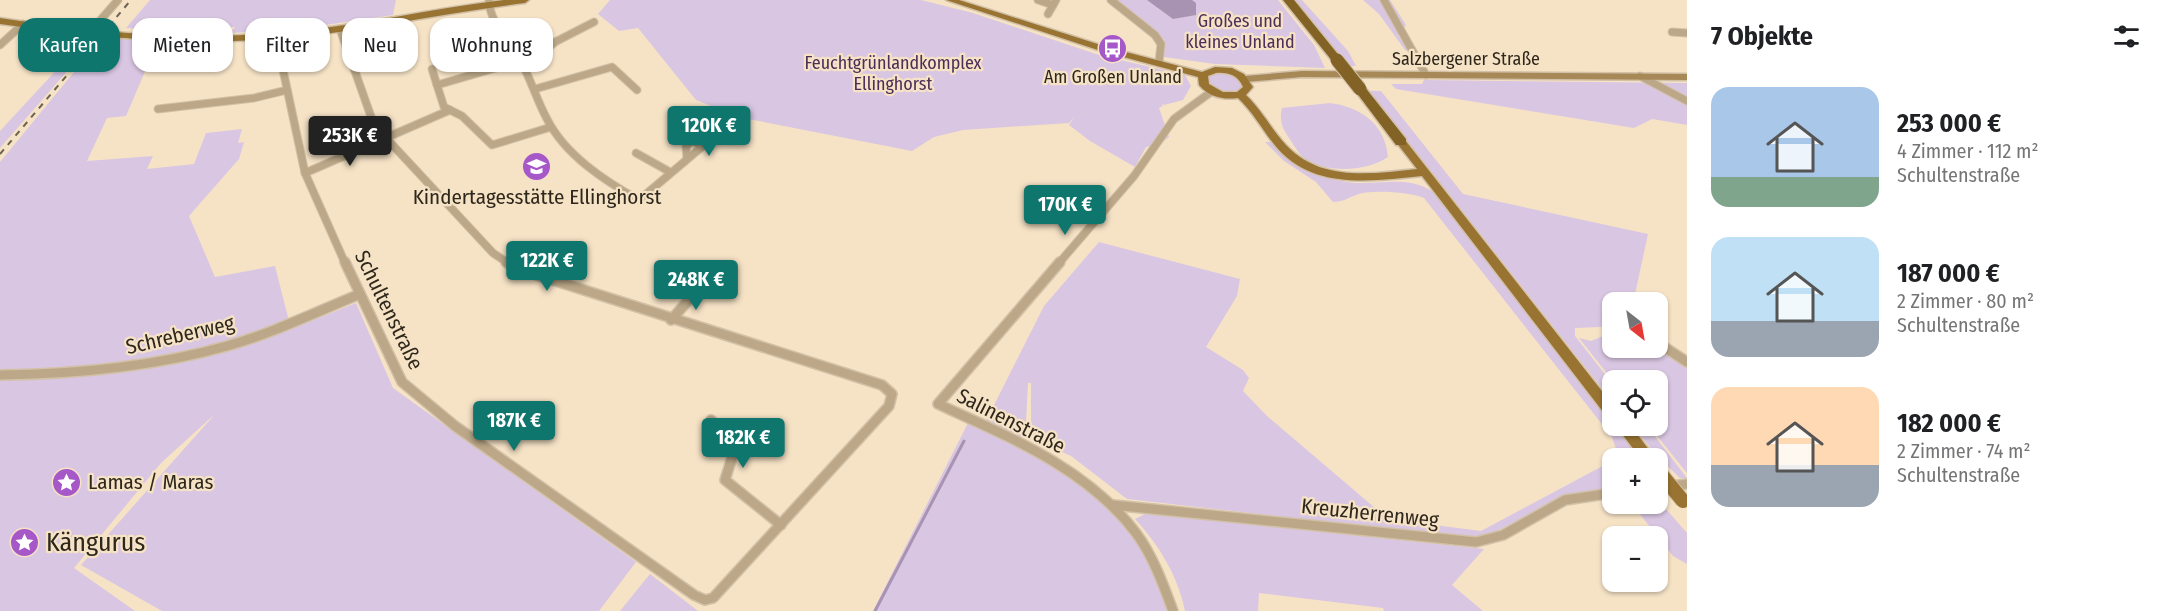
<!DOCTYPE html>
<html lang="de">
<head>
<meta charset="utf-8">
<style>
  body { margin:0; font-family:"Fira Sans Condensed",sans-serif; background:#f6f6f6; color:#202124; height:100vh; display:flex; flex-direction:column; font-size:22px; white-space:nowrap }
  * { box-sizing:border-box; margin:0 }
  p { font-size:20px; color:#757577 }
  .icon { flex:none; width:33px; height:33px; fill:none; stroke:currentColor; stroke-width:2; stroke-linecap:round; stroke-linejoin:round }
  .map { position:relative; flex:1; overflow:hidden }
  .panel { display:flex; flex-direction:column; background:#fff; width:480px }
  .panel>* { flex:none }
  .top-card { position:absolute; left:18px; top:18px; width:570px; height:54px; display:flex; gap:12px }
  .needle { width:39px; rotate:149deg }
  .fabs { position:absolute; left:1602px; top:292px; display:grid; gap:12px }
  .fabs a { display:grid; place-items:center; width:66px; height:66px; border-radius:12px; background:#fff; box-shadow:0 2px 4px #0004; font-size:30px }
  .price { position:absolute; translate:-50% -51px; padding:0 14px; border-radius:6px; background:#0f766e; color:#fff; font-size:20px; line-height:39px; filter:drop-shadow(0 2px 3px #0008) }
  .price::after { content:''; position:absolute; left:50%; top:36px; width:18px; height:14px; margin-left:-9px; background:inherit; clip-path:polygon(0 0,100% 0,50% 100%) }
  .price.active { background:#222; color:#fff }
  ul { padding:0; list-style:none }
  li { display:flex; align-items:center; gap:18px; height:150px; padding:0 24px }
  li span { display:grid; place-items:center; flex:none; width:168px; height:120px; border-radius:18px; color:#555 }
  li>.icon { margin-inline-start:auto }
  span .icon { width:72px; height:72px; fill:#fffc; stroke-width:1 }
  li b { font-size:26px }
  h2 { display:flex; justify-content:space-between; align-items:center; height:72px; padding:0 24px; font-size:26px }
  .tag { padding:0 21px; border-radius:18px; background:#fff; box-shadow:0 2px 4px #0004; font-size:21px; line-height:54px }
  .tag.active { background:#0f766e; color:#fff }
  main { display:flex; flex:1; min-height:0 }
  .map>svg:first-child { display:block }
  .green { fill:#d9c6e2 }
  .water { fill:#a893b3 }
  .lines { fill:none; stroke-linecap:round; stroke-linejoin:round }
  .stream { stroke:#a893b3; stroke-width:3 }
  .street-far1-casing { stroke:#d2c1a7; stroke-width:9 }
  .street-casing { stroke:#d2c1a7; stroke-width:12 }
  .secondary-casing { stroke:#d2c1a7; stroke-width:3 }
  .primary-casing { stroke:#d2c1a7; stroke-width:3 }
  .highway-casing { stroke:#d2c1a7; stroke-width:3 }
  .street-far1 { stroke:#bca888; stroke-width:7 }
  .street { stroke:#bca888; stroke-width:9 }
  .secondary { fill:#a78958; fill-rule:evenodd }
  .primary { fill:#987332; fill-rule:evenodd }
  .highway { fill:#836225; fill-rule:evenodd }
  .rail { stroke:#6d6252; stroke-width:2; stroke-dasharray:6 6; stroke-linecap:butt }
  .primary-bridge-casing { stroke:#d2c1a7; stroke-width:16; stroke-linecap:butt }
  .highway-bridge-casing { stroke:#d2c1a7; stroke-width:15; stroke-linecap:butt }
  .primary-bridge { stroke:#987332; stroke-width:14 }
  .highway-bridge { stroke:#836225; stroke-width:13 }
  .labels { text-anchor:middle; stroke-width:4.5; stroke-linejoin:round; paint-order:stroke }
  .far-park-label { font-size:18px; fill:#4c2e59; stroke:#f6e3c6 }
  .far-street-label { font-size:18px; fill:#2e271c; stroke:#f6e3c6 }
  .far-poi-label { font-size:18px; fill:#2e271c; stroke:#f6e3c6 }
  .poi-label { font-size:21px; fill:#2e271c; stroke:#f6e3c6 }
  .street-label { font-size:21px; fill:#2e271c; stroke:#f6e3c6 }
  .near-poi-label { font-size:26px; fill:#2e271c; stroke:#f6e3c6; text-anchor:start }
</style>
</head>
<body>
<main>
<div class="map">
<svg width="1687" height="611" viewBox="0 0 1687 611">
  <rect width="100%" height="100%" fill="#f6e3c6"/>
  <!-- green -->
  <g class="green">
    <path d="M150,0H396L393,15L305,28L231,33L235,27H212L206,33L126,28Z"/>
    <path d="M610,0H921L973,13L1099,55L1185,75L1191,86L1183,100L1164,105L1161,103L1163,106L1159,108L1169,137L1160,144L1146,147L1135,167L1090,141L1069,125L1074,117L1069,123L963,130L934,137L912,151L738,117L696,100L638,28L619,31L598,14Z"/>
    <path d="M1115,0H1278L1314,45L1325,68L1215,64L1164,57V40Z"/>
    <path d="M1291,0H1302L1348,51L1356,66H1347Z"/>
    <path d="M1363,0H1390L1406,25L1398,35L1409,51L1405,50L1379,14Z"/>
    <path d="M97,37L0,148V131L86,38Z"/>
    <path d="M117,37L158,41L126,116L107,118L87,161L153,156L147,169L194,164L206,133L242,129L238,143L244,142L239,159L189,216L215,277L275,266L291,329L356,303L393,388L636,562L599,611H162L81,565L215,414L161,463L74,568L135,611H0V378L83,376L148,367L0,370V162L102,38L111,44Z"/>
    <path d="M1217,72L1226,73L1241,81L1242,89C1230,97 1219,91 1208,85V77Z"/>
    <path d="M1424,80L1687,83V125L1652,119L1634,128L1396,89L1391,84H1422Z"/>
    <path d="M1368,91H1381L1463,194L1648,234L1634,299L1630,303H1612V318L1601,327L1575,328V336L1612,383V401Z"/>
    <path d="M1330,103C1361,107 1385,124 1388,157C1365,172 1326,174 1303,157C1297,152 1293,143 1289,138C1282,128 1279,120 1282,108Z"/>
    <path d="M1265,142H1270C1294,165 1322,181 1357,183C1385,184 1413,175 1437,195L1640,459H1615L1617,452L1612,437L1424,198C1412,192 1368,189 1356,195C1347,198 1344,202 1333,202L1316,182L1284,161Z"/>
    <path d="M1099,242L1240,279L1237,296L1206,347L1243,370L1249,378L1243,391L1267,416L1388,519L1481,531L1612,461V490L1553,502L1482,539L1463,537L1127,499L1071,456L1031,438V383H1028L1025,440L985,423L1044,306Z"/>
    <path d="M1612,332V348H1658L1687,365V473L1649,426H1658V381H1613L1579,338L1591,341Z"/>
    <path d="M970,419L1082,480L1135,530L1172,611H873Z"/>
    <path d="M1633,426H1647L1687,478H1680L1658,457Z"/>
    <path d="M1658,500L1687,533V564L1673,556L1632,504H1658Z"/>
    <path d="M1147,513L1484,549L1452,585L1483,611H1384L1383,608L1259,593L1258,611H1185C1178,576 1159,545 1135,519Z"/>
    <path d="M650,574L698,611H620Z"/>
  </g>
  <!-- water -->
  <path class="water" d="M1147,0H1192L1196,3V15L1173,19Z"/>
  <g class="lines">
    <!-- stream -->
    <path class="stream" d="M875,611L964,441"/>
    <defs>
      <g id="street-far1">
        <path d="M489,0C489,21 508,39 518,56C530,76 536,99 547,119C565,155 605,181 639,200L703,146L692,141L686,146L687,159"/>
        <path d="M1038,0L1053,5"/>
        <path d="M1111,0L1155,35L1161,44L1159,62"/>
        <path d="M1384,0L1426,75"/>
        <path d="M1048,14L1056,0"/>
        <path d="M340,29L374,125L493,253L508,263"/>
        <path d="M90,32L118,0"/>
        <path d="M1672,32L1687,33"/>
        <path d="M276,37L305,173L345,263"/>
        <path d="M0,45L23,24"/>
        <path d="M432,69L437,85"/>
        <path d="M1640,76L1687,101"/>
        <path d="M535,89L612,67L637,90"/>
        <path d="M158,109L254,98L287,90"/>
        <path d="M551,127L492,145L462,116L444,107L437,85L540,55L555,42L594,22"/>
        <path d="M636,153L670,172"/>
        <path d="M305,173L450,110"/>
        <path d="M1059,263L1134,176L1174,119L1211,92"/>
      </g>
      <g id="street">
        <path d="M345,262L402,382L455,426L694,595L705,600L713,598L889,406L892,394L882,385L515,268L506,262"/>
        <path d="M1060,262L938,404C1009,437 1087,468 1136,533C1153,556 1163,584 1173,611"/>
        <path d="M671,320L701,286"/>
        <path d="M1658,343L1687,362"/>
        <path d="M0,375C77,374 153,367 227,346C273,333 316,312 360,294"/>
        <path d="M711,420L727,436L734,451L725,480L781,525"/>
        <path d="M1658,488L1687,484"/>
        <path d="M1113,505L1476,542L1503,535L1565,500L1612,493"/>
      </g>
      <path id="secondary" d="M1302,71L1687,74V80L1302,77L1245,82L1240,79L1245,76Z"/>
      <g id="primary">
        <path d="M504,0H529L525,3C442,13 360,32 277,39C184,46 92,37 0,24V18C92,32 185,41 278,33C354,27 428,9 504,0Z"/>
        <path d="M946,0H959L1107,47L1202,72L1215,67L1232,68L1244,74L1253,87L1246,95C1262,110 1271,129 1286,145C1321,182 1371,174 1417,169L1396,142L1401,139L1405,140L1612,404V418L1607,417L1422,176C1372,181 1315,190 1278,149C1264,133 1254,113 1238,98C1223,100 1209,97 1199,85L1198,77L1101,51ZM1216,73C1228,72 1238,75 1243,87L1237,92H1223L1209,84L1208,76Z"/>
        <path d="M1616,426H1631L1656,459H1641Z"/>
      </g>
      <g id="highway">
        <path d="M1283,0H1294L1341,58V62H1333Z"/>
        <path d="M1360,85L1364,86L1406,139V145H1396L1356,92L1354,89Z"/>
      </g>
    </defs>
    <!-- street-far1 casing -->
    <use href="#street-far1" class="street-far1-casing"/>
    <!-- street casing -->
    <use href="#street" class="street-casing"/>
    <!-- secondary casing -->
    <use href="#secondary" class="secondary-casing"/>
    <!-- primary casing -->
    <use href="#primary" class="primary-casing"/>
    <!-- highway casing -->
    <use href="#highway" class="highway-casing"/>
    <!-- street-far1 -->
    <use href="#street-far1" class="street-far1"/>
    <!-- street -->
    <use href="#street" class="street"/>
    <!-- secondary -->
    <use href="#secondary" class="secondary"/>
    <!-- primary -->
    <use href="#primary" class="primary"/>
    <!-- highway -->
    <use href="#highway" class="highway"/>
    <!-- rail -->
    <path class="rail" d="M0,154L131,0"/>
    <defs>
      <path id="primary-bridge" d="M1661,474L1683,501"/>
      <path id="highway-bridge" d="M1337,60L1360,89"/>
    </defs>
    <!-- primary-bridge casing -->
    <use href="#primary-bridge" class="primary-bridge-casing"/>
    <!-- highway-bridge casing -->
    <use href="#highway-bridge" class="highway-bridge-casing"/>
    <!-- primary-bridge -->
    <use href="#primary-bridge" class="primary-bridge"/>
    <!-- highway-bridge -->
    <use href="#highway-bridge" class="highway-bridge"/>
  </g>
  <!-- icons -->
  <defs>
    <symbol id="bus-disc" viewBox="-11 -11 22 22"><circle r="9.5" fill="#a657c8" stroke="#f6e3c6"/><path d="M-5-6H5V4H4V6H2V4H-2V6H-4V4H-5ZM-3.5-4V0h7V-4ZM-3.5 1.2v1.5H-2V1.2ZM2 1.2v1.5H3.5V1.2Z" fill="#fff"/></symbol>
    <symbol id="school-disc" viewBox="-11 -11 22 22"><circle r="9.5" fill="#a657c8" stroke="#f6e3c6"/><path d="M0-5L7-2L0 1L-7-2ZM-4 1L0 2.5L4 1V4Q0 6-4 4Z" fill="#fff"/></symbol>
    <symbol id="sight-disc" viewBox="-11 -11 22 22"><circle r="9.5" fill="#a657c8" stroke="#f6e3c6"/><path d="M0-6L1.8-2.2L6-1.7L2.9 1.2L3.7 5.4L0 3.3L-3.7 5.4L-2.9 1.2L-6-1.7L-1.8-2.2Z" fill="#fff"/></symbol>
  </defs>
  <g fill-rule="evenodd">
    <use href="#bus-disc" x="1096" y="32" width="33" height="33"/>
    <use href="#school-disc" x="520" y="150" width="33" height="33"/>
    <use href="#sight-disc" x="50" y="466" width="33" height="33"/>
    <use href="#sight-disc" x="8" y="526" width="33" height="33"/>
  </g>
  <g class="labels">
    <!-- far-park labels -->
    <g class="far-park-label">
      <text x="1240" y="27">Großes und<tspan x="1240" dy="21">kleines Unland</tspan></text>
      <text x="893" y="69">Feuchtgrünlandkomplex<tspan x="893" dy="21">Ellinghorst</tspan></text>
    </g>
    <!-- far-street labels -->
    <g class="far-street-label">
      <text x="1466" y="65">Salzbergener Straße</text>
    </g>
    <!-- far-poi labels -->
    <g class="far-poi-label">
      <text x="1113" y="83">Am Großen Unland</text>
    </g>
    <!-- poi labels -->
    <g class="poi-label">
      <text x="537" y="204">Kindertagesstätte Ellinghorst</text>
      <text x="88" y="489" text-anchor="start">Lamas / Maras</text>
    </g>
    <!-- street labels -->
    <g class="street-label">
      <text transform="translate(389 310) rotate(64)" y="7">Schultenstraße</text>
      <text transform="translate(180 335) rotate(-13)" y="7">Schreberweg</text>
      <text transform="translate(1011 421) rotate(27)" y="7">Salinenstraße</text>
      <text transform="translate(1370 513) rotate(6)" y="7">Kreuzherrenweg</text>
    </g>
    <!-- near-poi labels -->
    <g class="near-poi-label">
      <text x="46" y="551">Kängurus</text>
    </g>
  </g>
</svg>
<div class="fabs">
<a><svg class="needle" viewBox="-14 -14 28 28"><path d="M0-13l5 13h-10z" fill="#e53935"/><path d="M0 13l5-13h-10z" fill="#757577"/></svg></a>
<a><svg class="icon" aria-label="locate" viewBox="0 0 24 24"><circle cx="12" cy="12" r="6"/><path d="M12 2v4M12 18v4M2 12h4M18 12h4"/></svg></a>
<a>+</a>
<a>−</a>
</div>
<b class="price" style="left:709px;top:157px">120K €</b>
<b class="price active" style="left:350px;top:167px">253K €</b>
<b class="price" style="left:1065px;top:236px">170K €</b>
<b class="price" style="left:547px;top:292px">122K €</b>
<b class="price" style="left:696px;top:311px">248K €</b>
<b class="price" style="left:514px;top:452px">187K €</b>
<b class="price" style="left:743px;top:469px">182K €</b>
<div class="top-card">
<a class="tag active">Kaufen</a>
<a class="tag">Mieten</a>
<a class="tag">Filter</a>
<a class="tag">Neu</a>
<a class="tag">Wohnung</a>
</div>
</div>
<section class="panel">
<h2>7 Objekte<svg class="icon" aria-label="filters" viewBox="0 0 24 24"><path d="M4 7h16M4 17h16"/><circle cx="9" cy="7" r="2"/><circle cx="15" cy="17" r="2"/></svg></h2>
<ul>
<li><span style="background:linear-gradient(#a9c7e8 75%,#7fa58c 0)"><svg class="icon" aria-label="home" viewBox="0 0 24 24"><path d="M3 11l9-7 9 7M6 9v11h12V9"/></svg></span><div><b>253 000 €</b><p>4 Zimmer · 112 m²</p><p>Schultenstraße</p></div></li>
<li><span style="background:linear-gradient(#bfe0f5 70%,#9aa5b1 0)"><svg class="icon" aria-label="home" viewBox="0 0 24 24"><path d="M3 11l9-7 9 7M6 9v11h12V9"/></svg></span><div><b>187 000 €</b><p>2 Zimmer · 80 m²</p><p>Schultenstraße</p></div></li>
<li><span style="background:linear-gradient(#ffd9b3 65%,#9aa5b1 0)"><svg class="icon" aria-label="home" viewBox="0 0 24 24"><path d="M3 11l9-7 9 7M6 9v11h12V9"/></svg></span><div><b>182 000 €</b><p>2 Zimmer · 74 m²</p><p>Schultenstraße</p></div></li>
</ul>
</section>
</main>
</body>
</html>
